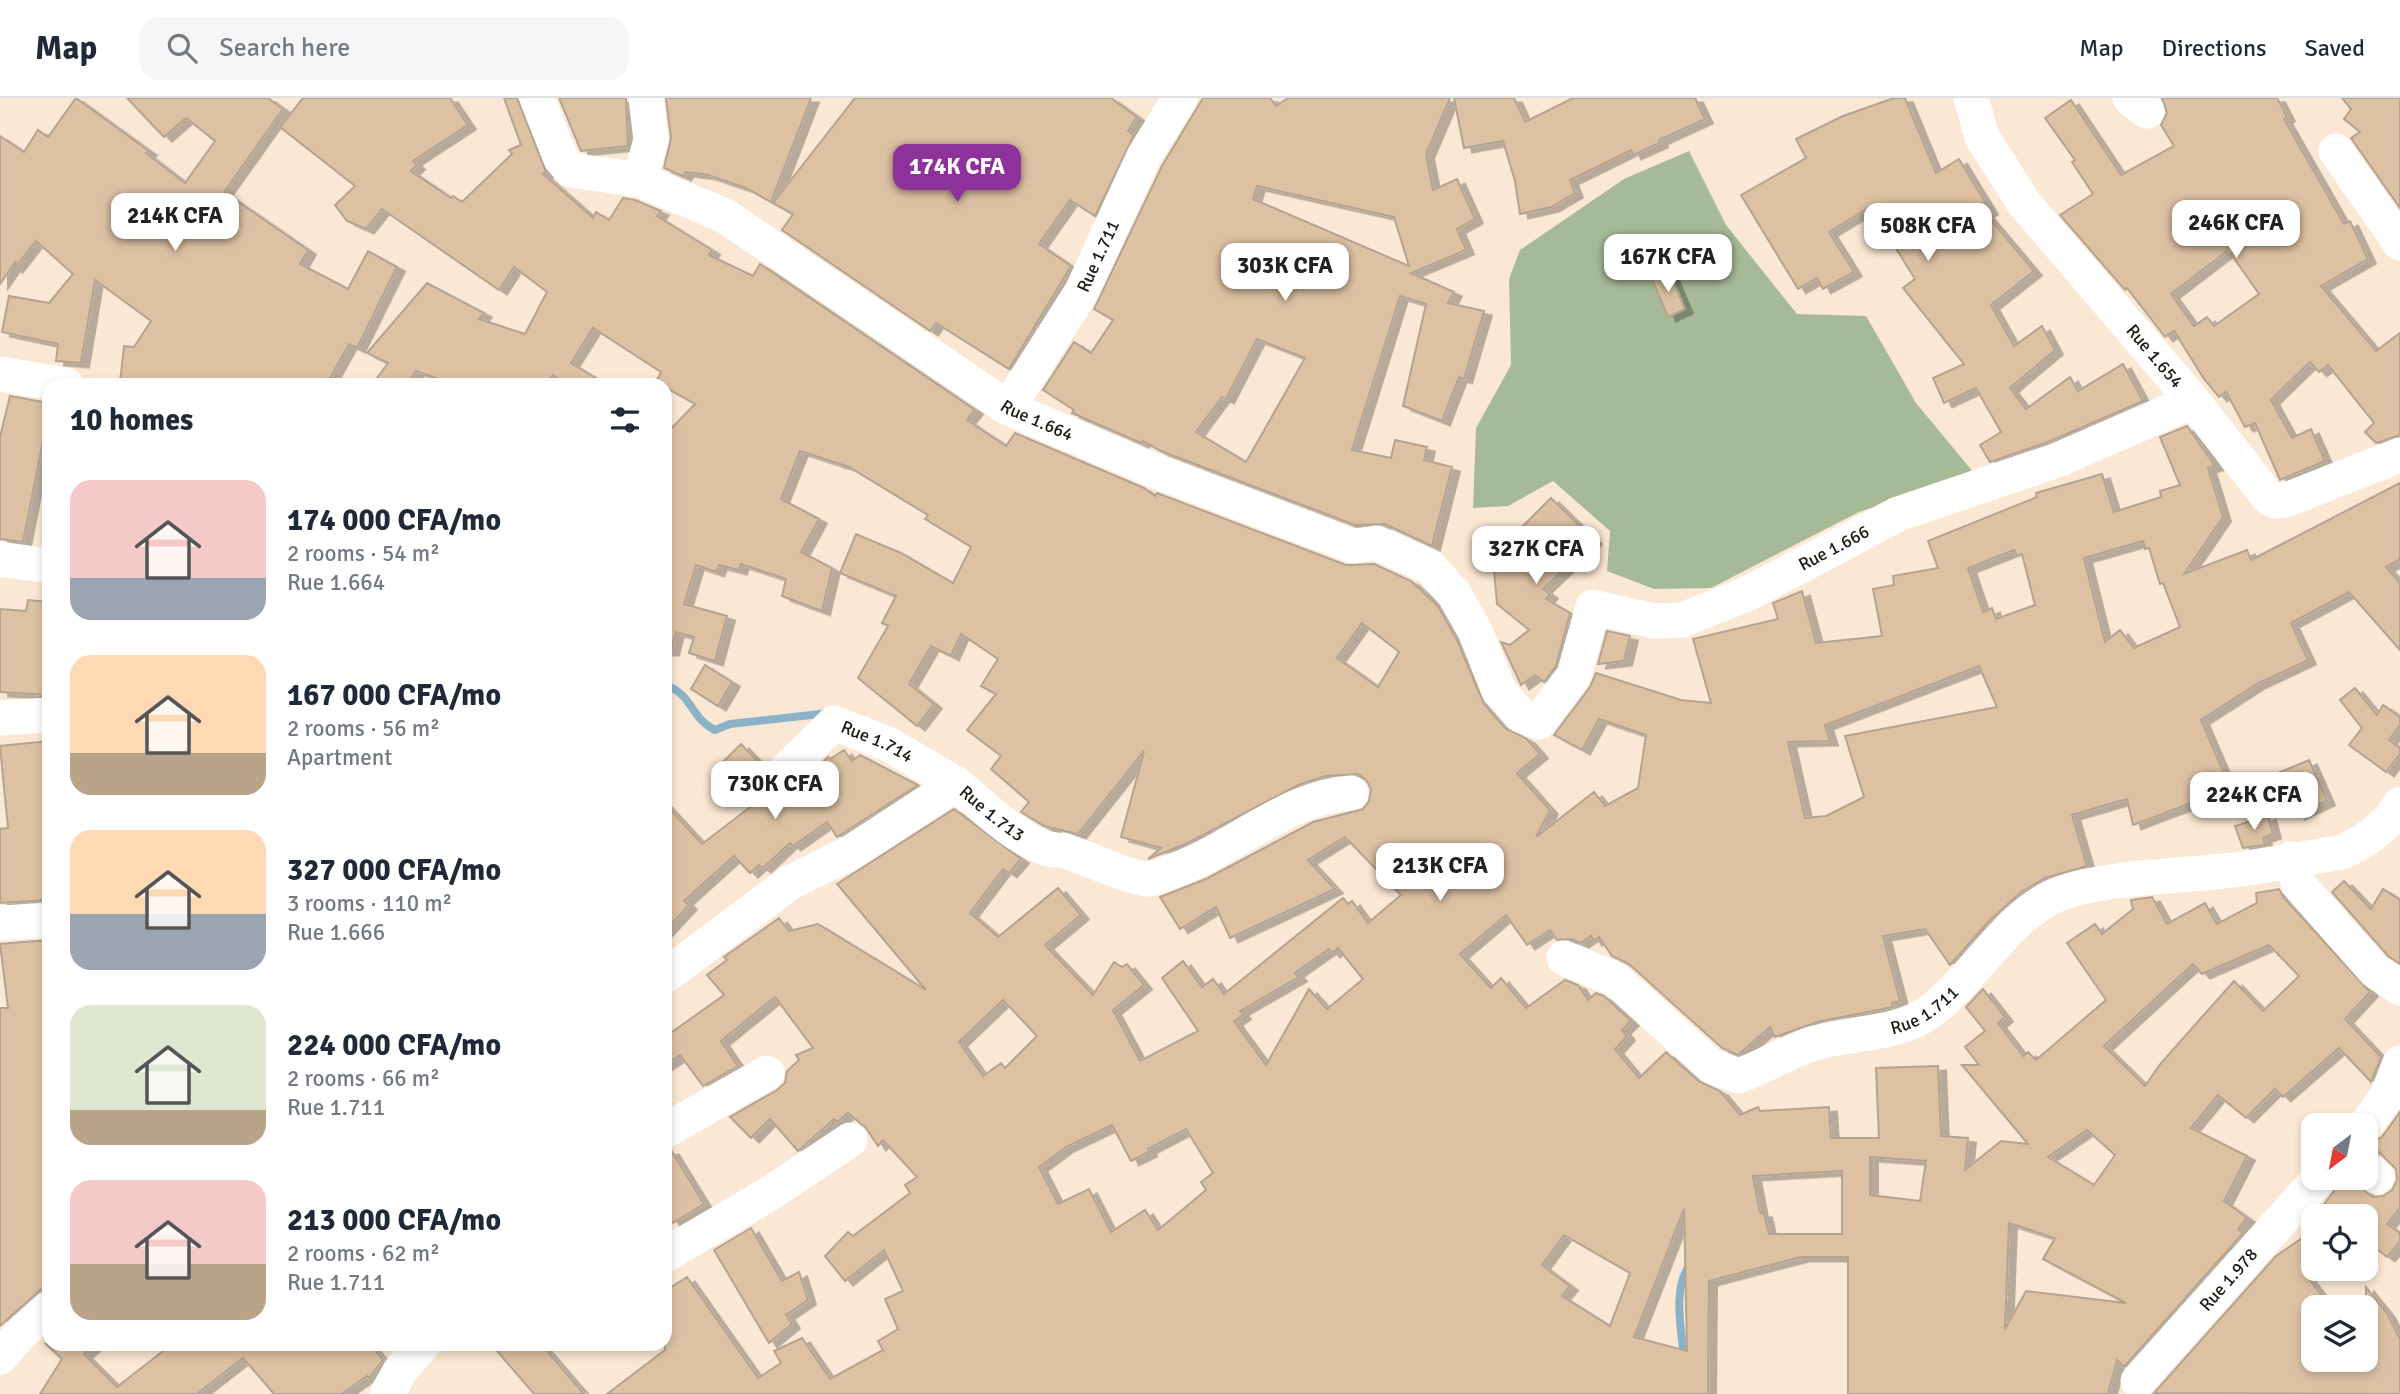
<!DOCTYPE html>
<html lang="en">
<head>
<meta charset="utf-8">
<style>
  body { margin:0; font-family:Signika,sans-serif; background:#f6f6f7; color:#1f2937; height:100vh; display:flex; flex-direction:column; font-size:26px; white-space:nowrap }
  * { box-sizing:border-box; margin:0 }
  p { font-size:23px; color:#747a83 }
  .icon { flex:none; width:38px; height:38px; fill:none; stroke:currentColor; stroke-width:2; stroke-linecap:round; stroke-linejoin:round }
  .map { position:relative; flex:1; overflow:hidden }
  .sheet { position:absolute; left:42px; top:280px; width:630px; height:973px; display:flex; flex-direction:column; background:#fff; border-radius:21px; box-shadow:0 4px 10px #0003 }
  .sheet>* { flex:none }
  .needle { width:46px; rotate:212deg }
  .fabs { position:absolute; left:2301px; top:1015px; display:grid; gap:14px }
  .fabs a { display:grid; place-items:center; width:77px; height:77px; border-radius:14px; background:#fff; box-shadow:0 4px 10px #0003; font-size:35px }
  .price { position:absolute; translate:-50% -60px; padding:0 16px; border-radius:14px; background:#fff; color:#222; font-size:23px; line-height:46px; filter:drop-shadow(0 2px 4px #0008) }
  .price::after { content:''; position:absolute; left:50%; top:42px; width:21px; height:16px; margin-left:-10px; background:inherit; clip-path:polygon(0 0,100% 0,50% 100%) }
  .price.on { background:#8f319a; color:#fff }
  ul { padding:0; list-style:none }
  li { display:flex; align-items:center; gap:21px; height:175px; padding:0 28px }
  li span { display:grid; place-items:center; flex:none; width:196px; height:140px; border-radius:21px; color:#555 }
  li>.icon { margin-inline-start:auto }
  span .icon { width:84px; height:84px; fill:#fffc; stroke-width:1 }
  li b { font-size:30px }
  h2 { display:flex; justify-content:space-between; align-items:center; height:84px; padding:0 28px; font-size:30px }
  header { display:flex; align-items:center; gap:42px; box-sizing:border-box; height:98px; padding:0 35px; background:#fff; border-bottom:2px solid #e0e1e3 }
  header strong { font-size:33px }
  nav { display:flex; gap:38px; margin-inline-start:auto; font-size:24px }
  .search { width:490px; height:63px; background:#f6f6f7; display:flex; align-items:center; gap:18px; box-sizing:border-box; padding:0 24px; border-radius:21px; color:#747a83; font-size:26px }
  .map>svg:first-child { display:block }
  .forest { fill:#a7ba98 }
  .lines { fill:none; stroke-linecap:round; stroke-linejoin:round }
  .stream { stroke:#8cb2c8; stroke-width:8 }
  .building { fill:#ddc1a3; stroke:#b5a391; stroke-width:2; fill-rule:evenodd; filter:url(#shadow) }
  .minor { stroke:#fff; stroke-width:35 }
  .labels { text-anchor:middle; stroke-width:5; stroke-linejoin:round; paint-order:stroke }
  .street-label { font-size:18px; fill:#1e1811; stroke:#fbe8d4 }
</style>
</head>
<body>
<header>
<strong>Map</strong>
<div class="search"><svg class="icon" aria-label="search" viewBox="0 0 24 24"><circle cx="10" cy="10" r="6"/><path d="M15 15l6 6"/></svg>Search here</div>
<nav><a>Map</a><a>Directions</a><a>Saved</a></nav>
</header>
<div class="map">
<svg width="2400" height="1296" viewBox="0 0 2400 1296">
  <defs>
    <filter id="shadow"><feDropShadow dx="8" dy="4.5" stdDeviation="0" flood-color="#0004"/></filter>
  </defs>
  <rect width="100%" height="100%" fill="#fbe8d4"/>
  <!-- forest -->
  <path class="forest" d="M1689,53L1726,127L1797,216L1866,218L1916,305L1974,375L1859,414L1711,490L1654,491L1607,473L1610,433L1553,383L1508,408L1473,410L1476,330L1511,267L1509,181L1520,152L1624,81Z"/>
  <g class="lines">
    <!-- stream -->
    <g class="stream">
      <path d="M665,587C692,595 691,621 715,632L730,626L829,615"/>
      <path d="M1684,1262C1682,1233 1672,1193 1689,1168"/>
    </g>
  </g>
  <!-- building -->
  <g class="building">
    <path d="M76,0L149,53L146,55L185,85L215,43L186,20L164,39L127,0H268L283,11L224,94L308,152L300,166L348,191L368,153L397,169L357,250L349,246L326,287H143L120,284L124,248L134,249L151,223L95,182L81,265L56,263L58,246L2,234L9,198L49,205L73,176L36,143L14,171L16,163L0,186V38L24,54L38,32L48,39Z"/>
    <path d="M303,0H450L468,27L413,63L417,67L411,73L451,100L453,98L462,104L512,56L509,52L521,47L504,0H517L546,74L543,76L593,120L596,114L609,122L623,100L635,102L661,113L657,118L712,152L709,157L753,178L760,166L975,312L967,322L1006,348L1015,335L1144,390L1155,398L1157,395L1346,467L1374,466L1411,483L1438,508L1457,542L1484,606L1505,630L1527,641L1540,656L1517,675L1550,712L1536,739L1594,694L1605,708L1638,690L1646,637L1599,621L1582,652L1554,637L1590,589L1596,575L1681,602L1711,605L1693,541L1778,521L1773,505L1802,493L1816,545L1882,538L1873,491L1894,487L1893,478L1938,470L1928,443L2037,399L2036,395L2102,376L2114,414L2161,399L2160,393L2180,387L2160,339L2187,328L2215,368L2208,370L2223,419L2184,476L2247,452L2251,462L2400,385V461L2386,469L2400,485V552L2349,494L2291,525L2308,562L2257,586L2201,622L2226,680L2222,682L2226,692L2133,727L2127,701L2072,717L2087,768L2045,780L2021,794L1988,824L1950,867L1925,831L1883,838L1900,903L1892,905L1893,909L1817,924L1775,939L1770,929L1738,957L1722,950L1629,866L1612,858L1599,839L1594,843L1591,838L1581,845L1571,841L1557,842L1550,832L1527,847L1506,817L1460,856L1491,890L1501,880L1526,910L1565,882L1578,887L1588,902L1596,895L1604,898L1631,923L1622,932L1627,938L1615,951L1639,980L1666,954L1698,983L1720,993L1740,1017L1758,1009L1760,1013L1829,1009L1831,1040H1879L1876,970L1938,968L1941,1038L1968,1040L1965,1072L2001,1043L2028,1046L1962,967H1979L1965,949L1985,933L1966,909L1983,891L2005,919L1998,925L2023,958L2028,954L2036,962L2106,902L2067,845L2095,826L2102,836L2133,811L2131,802L2152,799L2167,826L2205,805L2217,826L2257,805L2256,795L2279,791L2284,800L2370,894L2345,921L2381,959L2371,984L2339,950L2283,999L2275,991L2246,1020L2218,997L2191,1030L2247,1058L2224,1103L2247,1120L2238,1131L2243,1135L2124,1269L2117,1262L2108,1296H1848V1159H1801L1709,1183L1708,1296H607L665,1252V1193L687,1179L758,1280L781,1265L774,1253L802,1240L830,1281L883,1252L878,1243L898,1231L885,1201L903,1193L884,1152L845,1183L825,1158L848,1134L853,1138L910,1095L905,1087L917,1079L883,1042L878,1048L866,1030L848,1015L837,1024L834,1021L798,1053L770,1021L751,1040L730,1019L777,992L785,985L787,973L799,962L796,957L813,950L775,899L721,943L738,968L703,988L680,957L665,967V939L724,897L707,877L727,862L724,859L779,820L789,833L818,826L926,892L837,786L954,711L1021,761L1009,775L1003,771L970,815L998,839L1058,790L1081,817L1045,847L1093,897L1114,864L1122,869L1127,866L1144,887L1113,912L1140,963L1198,933L1162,880L1183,863L1202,889L1213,881L1224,896L1343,800L1348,806L1352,803L1368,825L1401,797L1345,739L1308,762L1335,791L1230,840L1216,809L1180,831L1160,799L1206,781L1313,724L1363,711L1369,703L1371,691L1366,682L1358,676L1325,678L1298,687L1188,745L1148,761L1161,750L1121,739L1144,653L1078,736L1044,728L1021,714L1029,704L991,671L1001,658L967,632L996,596L981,588L998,561L961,536L951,558L931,548L909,586L934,606L917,628L858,580L888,528L882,525L896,498L840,475L856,436L901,455L953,485L971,449L925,421L928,417L849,369L800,353L781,401L819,421L801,454L832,470L822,513L782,498L786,481L741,466L739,472L719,467L716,474L696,467L684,506L727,518L715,563L689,555L694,539L676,534L671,553H665V337L695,306L656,284L661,274L593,230L571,265L607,287H569L553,277L545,287H456L416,273L406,287H372L388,265L367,255L427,185L484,215L479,221L525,236L547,194L514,169L499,192L382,111L366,131L347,123L335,107L355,88L280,29ZM2143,443L2145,451L2149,450L2160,486L2163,485L2180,529L2134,550L2120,532L2105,544L2084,460ZM2014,452L2017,458L2022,456L2035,507L1996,521L1992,510L1983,514L1968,470ZM1362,525L1399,554L1378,589L1337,560ZM1979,568L1997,609L1845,638L1864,699L1826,718L1805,720L1788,644L1830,643L1825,627ZM2269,847L2299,878L2263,913L2234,883L2161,965L2145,988L2104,948L2193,866L2202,876ZM1338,850L1363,881L1327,911L1309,891L1266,967L1234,923L1243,917L1240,913L1299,879L1295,875L1329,851L1332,855ZM1003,902L1037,938L1005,970L1001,965L983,978L959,944ZM1112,1027L1131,1063L1149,1054L1148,1051L1186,1031L1213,1075L1201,1084L1206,1092L1158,1132L1145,1112L1111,1134L1089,1091L1058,1106L1039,1069L1066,1049ZM2087,1032L2115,1057L2094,1087L2048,1059ZM1870,1059L1926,1063L1920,1103L1870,1097ZM1842,1073V1136H1769L1764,1115H1760L1753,1078ZM1684,1111L1687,1253L1634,1239ZM2009,1125L2055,1140L2043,1161L2126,1205L2026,1193L2005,1231ZM1564,1137L1630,1175L1610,1228L1562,1198L1570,1188L1542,1167Z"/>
    <path d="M559,0H626L628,48L581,53Z"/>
    <path d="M666,0H811L771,104L746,90L708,77L686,74L683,78L664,70L671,40Z"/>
    <path d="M855,0H1111L1137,19L1128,33L1134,37L1095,118L1070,102L1039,146L1071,168L1009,271L936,225L930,233L782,132L793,116L773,105Z"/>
    <path d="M1203,0H1270L1276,8L1288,0H1450L1426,56L1433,92L1457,81L1475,121L1457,131L1466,152L1411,175L1454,194L1448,205L1484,213L1464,281L1459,279L1442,323L1403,308L1426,206L1400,198L1352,352L1391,360L1395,342L1427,349L1424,362L1452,369L1432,448L1385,426L1355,427L1161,353L1143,343L1141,345L1072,315L1074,312L1043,292L1074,244L1091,255L1113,222L1094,211L1162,68ZM1257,88L1394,119L1409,168L1253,101ZM1257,241L1305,260L1246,364L1196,334L1222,299L1226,301Z"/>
    <path d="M1454,0H1514L1525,24L1573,0H1695L1705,21L1659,42L1660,45L1633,57L1631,52L1570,82L1575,95L1551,109L1520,116L1515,83L1503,43L1464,50Z"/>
    <path d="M1894,0H1905L1936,75L1959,61L1990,112L1985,115L2034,173L1991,207L2014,248L2042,228L2055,252L2010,290L2026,311L2070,279L2078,293L2123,266L2143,303L2048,344L1990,364L1980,347L2001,334L1976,290L1944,305L1933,280L1964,266L1903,190L1915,181L1870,109L1829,134L1854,174L1823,191L1817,180L1798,191L1741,97L1806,60L1796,41L1843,18Z"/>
    <path d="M2162,0H2277L2287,19L2284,21L2344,126L2350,123L2368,161L2321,188L2376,253L2400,235V337L2376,345L2365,334L2374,325L2328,267L2319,274L2310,264L2271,302L2292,340L2311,331L2325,363L2280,382L2255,325L2245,329L2226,294L2219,299L2204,281L2174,233L2165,239L2127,190L2125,192L2060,117L2093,96L2072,64L2075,62L2045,20L2071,2L2121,77L2174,48L2161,27L2167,15ZM2226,154L2228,157L2231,156L2259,196L2214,228L2207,219L2194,228L2171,196Z"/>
    <path d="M2342,0H2400V110L2351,40L2360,34L2344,21L2351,11Z"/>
    <path d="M1669,173L1685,211L1668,219L1652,181Z"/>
    <path d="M10,298L49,305V328H46L23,444L0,441V339Z"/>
    <path d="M1551,400L1594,442L1543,491L1550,496L1546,501L1570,515L1556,568L1544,584L1535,577L1521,587L1501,544L1510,547L1529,532L1497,506L1491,439L1514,437Z"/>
    <path d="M28,502L49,504V597L0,594V511L26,513Z"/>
    <path d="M1607,533L1630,538L1624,563L1598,566Z"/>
    <path d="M705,567L732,584L718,608L691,591Z"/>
    <path d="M2355,590L2377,617L2383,607L2400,619V627L2389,642L2400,650V656L2386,674L2349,647L2362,630L2340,602Z"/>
    <path d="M49,643L47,802L0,805V731L8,730L0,648Z"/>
    <path d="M741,646L762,668L755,678L754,688L760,699L769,703L788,699L828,659L830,661L844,652L852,663L860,657L918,687L837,739L827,724L793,748L790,745L763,770L759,767L750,775L734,758L684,803L689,807L665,833V706L702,746L758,703L721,666Z"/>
    <path d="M2309,662L2327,703L2297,717L2278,675Z"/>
    <path d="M2268,717L2273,736L2263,740L2265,747L2243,750L2235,728Z"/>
    <path d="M2344,783L2371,811L2383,791L2400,802V866L2388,858L2332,794Z"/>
    <path d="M48,842L49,1184L0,1228V910H8L0,846Z"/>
    <path d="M2400,1014V1110L2387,1126L2400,1135V1144L2387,1159L2370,1146L2366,1150V1118H2332L2321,1110L2334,1093L2339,1080H2349L2373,1099L2383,1098L2392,1092L2397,1082L2396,1071L2379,1054L2366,1050V1047L2382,1039Z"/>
    <path d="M671,1052L704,1106L673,1125L665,1112V1053Z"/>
    <path d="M751,1130L782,1183L799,1174L808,1202L786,1217L792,1226L769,1245L714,1152Z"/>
    <path d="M2314,1132V1173L2307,1178L2330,1209H2314V1262H2366V1189L2387,1215L2400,1241V1296L2154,1295L2276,1158Z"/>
    <path d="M46,1246H95L84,1256L117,1289L172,1246H370L383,1262L369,1280L367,1278L342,1296H274L243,1260L197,1296H40L62,1261Z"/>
    <path d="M491,1246H541L584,1296H534Z"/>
  </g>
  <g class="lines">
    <!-- minor -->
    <g class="minor">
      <path id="s1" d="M537,0L561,61L571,72L640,82L725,118L1008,310L1153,372L1353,448L1377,445L1430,469L1454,496L1475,533L1499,593L1520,617L1539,624L1574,577L1593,509L1654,523L1682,522L1747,496L1898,416L2055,363L2193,303"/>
      <path id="s2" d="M1971,0L1982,39L2024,105L2193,303L2268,399L2275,403L2286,402L2400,357"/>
      <path d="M2130,0L2147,13"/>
      <path d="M2336,53L2400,145"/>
      <path d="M640,82L651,42L646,0"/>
      <path d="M0,276L66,287"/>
      <path id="s3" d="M1008,310L1082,193L1144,58L1180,0"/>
      <path d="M0,461L49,468"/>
      <path d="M0,620L49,617"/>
      <path id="s4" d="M774,684L834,625L888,646L956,686"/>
      <path d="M2291,761L2299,787L2375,873L2400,890"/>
      <path d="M0,825L49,822"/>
      <path id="s5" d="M1564,860L1615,881L1711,968L1738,978C1762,970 1783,956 1806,948C1846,933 1893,939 1928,915C1974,882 2001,825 2052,799C2091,780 2179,778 2224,773C2263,769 2301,760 2340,755C2363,745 2387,729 2400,706"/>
      <path id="s6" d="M665,878L791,784L850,755L956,686C981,706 1030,756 1063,752C1078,757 1138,783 1149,781C1158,780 1167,775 1175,772C1234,751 1289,698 1351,695"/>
      <path d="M2366,1027L2387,998L2400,965"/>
      <path d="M665,1033L767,975"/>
      <path d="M2366,1070L2377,1079"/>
      <path d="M665,1157L769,1096L850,1042"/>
      <path d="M0,1259L21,1235L49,1210"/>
      <path id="s7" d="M2138,1283L2319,1080"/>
      <path d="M387,1296L400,1273L423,1246"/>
    </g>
  </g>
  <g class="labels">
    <!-- street labels -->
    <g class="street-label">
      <text dy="6" stroke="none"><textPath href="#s3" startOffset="177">Rue 1.711</textPath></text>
      <text dy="6" stroke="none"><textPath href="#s2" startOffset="320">Rue 1.654</textPath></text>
      <text dy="6" stroke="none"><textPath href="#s1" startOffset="616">Rue 1.664</textPath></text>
      <text dy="6" stroke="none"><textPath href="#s1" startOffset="1622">Rue 1.666</textPath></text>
      <text dy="6" stroke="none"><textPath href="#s4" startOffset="131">Rue 1.714</textPath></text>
      <text dy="6" stroke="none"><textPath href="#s6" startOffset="396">Rue 1.713</textPath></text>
      <text dy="6" stroke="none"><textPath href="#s5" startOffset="413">Rue 1.711</textPath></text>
      <text dy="6" stroke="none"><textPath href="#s7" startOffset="136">Rue 1.978</textPath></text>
    </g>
  </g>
</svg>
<div class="fabs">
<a><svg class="needle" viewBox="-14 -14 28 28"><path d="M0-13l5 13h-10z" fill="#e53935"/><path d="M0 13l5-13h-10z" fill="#747a83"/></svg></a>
<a><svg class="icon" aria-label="locate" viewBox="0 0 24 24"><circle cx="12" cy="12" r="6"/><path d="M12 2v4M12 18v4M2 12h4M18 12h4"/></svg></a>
<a><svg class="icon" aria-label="layers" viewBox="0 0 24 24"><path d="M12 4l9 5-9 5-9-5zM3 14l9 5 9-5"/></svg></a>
</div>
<b class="price on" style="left:957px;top:106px">174K CFA</b>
<b class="price" style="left:175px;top:155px">214K CFA</b>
<b class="price" style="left:2236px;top:162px">246K CFA</b>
<b class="price" style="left:1928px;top:165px">508K CFA</b>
<b class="price" style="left:1668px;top:196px">167K CFA</b>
<b class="price" style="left:1285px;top:205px">303K CFA</b>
<b class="price" style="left:1536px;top:488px">327K CFA</b>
<b class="price" style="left:775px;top:723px">730K CFA</b>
<b class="price" style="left:2254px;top:734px">224K CFA</b>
<b class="price" style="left:1440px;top:805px">213K CFA</b>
<section class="sheet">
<h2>10 homes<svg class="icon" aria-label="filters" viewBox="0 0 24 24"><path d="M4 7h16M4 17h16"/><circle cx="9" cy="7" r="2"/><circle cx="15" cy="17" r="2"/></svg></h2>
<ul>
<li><span style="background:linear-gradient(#f6c9c9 70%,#9aa5b1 0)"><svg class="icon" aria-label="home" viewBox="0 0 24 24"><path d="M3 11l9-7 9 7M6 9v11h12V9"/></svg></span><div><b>174 000 CFA/mo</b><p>2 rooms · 54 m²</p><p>Rue 1.664</p></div></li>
<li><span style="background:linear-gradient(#ffd9b3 70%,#b9a48a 0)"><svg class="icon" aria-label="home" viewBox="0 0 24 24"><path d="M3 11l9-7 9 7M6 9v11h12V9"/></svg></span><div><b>167 000 CFA/mo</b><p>2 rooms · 56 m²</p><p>Apartment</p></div></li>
<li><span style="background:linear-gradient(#ffd9b3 60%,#9aa5b1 0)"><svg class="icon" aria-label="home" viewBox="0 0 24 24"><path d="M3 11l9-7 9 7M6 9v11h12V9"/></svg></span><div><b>327 000 CFA/mo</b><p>3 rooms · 110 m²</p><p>Rue 1.666</p></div></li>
<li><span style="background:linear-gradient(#dfe7d0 75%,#b9a48a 0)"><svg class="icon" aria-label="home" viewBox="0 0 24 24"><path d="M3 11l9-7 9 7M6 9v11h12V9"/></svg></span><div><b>224 000 CFA/mo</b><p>2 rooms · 66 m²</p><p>Rue 1.711</p></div></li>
<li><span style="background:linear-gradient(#f6c9c9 60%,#b9a48a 0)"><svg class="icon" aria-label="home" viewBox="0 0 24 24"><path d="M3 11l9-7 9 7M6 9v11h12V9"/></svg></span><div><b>213 000 CFA/mo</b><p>2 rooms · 62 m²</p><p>Rue 1.711</p></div></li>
</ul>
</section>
</div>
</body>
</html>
